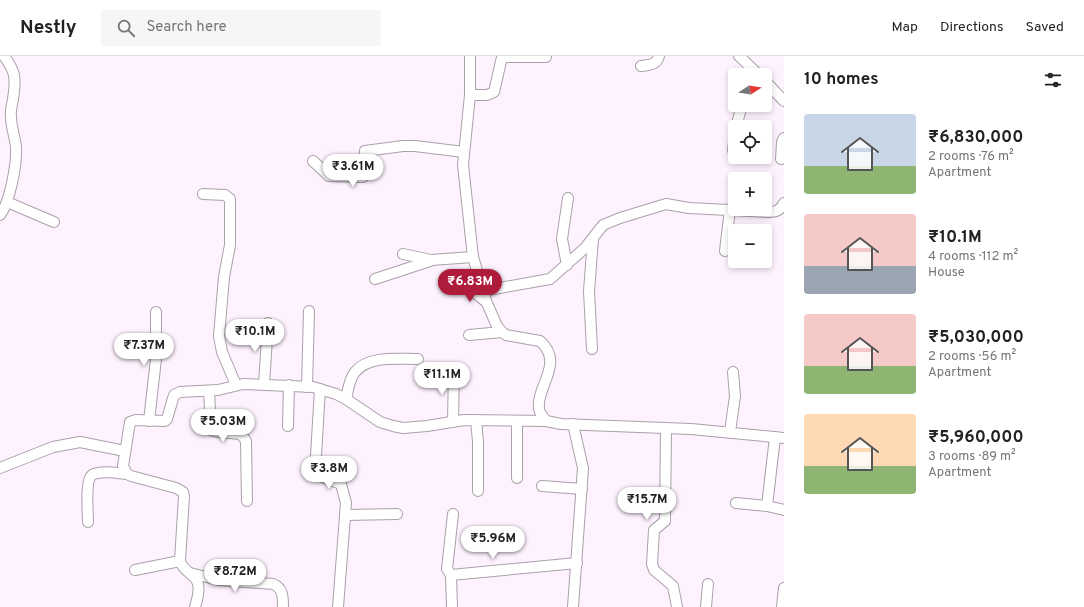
<!DOCTYPE html>
<html lang="en">
<head>
<meta charset="utf-8">
<style>
  body { margin:0; font-family:Overpass,sans-serif; background:#f6f6f6; color:#222; height:100vh; display:flex; flex-direction:column; font-size:15px; white-space:nowrap }
  * { box-sizing:border-box; margin:0 }
  p { font-size:13px; color:#767676 }
  .icon { flex:none; width:22px; height:22px; fill:none; stroke:currentColor; stroke-width:2; stroke-linecap:round; stroke-linejoin:round }
  .map { position:relative; flex:1; overflow:hidden }
  .side { display:flex; flex-direction:column; background:#fff; width:300px }
  .side>* { flex:none }
  .needle { width:26px; rotate:78deg }
  .controls { position:absolute; left:728px; top:12px; display:grid; gap:8px }
  .controls a { display:grid; place-items:center; width:44px; height:44px; border-radius:4px; background:#fff; box-shadow:0 2px 6px #0003; font-size:20px }
  .price { position:absolute; translate:-50% -34px; padding:0 9px; border-radius:14px; background:#fff; color:#222; font-size:13px; line-height:26px; filter:drop-shadow(0 1px 2px #0008) }
  .price::after { content:''; position:absolute; left:50%; top:24px; width:12px; height:9px; margin-left:-6px; background:inherit; clip-path:polygon(0 0,100% 0,50% 100%) }
  .price.selected { background:#af1b3a; color:#fff }
  ul { padding:0; list-style:none }
  li { display:flex; align-items:center; gap:12px; height:100px; padding:0 20px }
  li span { display:grid; place-items:center; flex:none; width:112px; height:80px; border-radius:4px; color:#555 }
  li>.icon { margin-inline-start:auto }
  span .icon { width:48px; height:48px; fill:#fffc; stroke-width:1 }
  li b { font-size:17px }
  h2 { display:flex; justify-content:space-between; align-items:center; height:48px; padding:0 20px; font-size:17px }
  header { display:flex; align-items:center; gap:24px; box-sizing:border-box; height:56px; padding:0 20px; background:#fff; border-bottom:1px solid #e0e0e0 }
  header strong { font-size:19px }
  nav { display:flex; gap:22px; margin-inline-start:auto; font-size:14px }
  .search { width:280px; height:36px; background:#f6f6f6; display:flex; align-items:center; gap:10px; box-sizing:border-box; padding:0 14px; border-radius:4px; color:#767676; font-size:15px }
  main { display:flex; flex:1; min-height:0 }
  .map>svg:first-child { display:block }
  .lines { fill:none; stroke-linecap:round; stroke-linejoin:round }
  .minor-casing { stroke:#aaa0ab; stroke-width:12 }
  .minor { stroke:#fff; stroke-width:10 }
</style>
</head>
<body>
<header>
<strong>Nestly</strong>
<div class="search"><svg class="icon" aria-label="search" viewBox="0 0 24 24"><circle cx="10" cy="10" r="6"/><path d="M15 15l6 6"/></svg>Search here</div>
<nav><a>Map</a><a>Directions</a><a>Saved</a></nav>
</header>
<main>
<div class="map">
<svg width="784" height="551" viewBox="0 0 784 551">
  <rect width="100%" height="100%" fill="#fdf2fe"/>
  <g class="lines">
    <defs>
      <g id="minor">
        <path d="M470,0V39L463,109L473,201L486,245L497,270L502,276L506,279L540,285C565,307 536,331 539,352C539,357 543,361 546,365"/>
        <path d="M739,0L759,19"/>
        <path d="M641,10C649,9 657,9 659,0"/>
        <path d="M765,25L784,45"/>
        <path d="M470,39H487L494,36L502,1H546"/>
        <path d="M736,71L742,49"/>
        <path d="M733,94L735,78"/>
        <path d="M781,103L782,86L784,82"/>
        <path d="M313,105L329,120L363,121L365,95L403,90H415L464,96"/>
        <path d="M203,138L225,139L230,143V189L224,221L219,280L222,296L236,329"/>
        <path d="M7,146L54,166"/>
        <path d="M0,159C10,146 17,108 16,91C15,81 11,71 11,61C10,55 12,49 13,43C16,23 16,16 4,0"/>
        <path d="M725,195L730,153"/>
        <path d="M403,198L431,204L473,201"/>
        <path d="M567,209L562,183L568,142"/>
        <path d="M375,223L430,205"/>
        <path d="M468,231L485,245"/>
        <path d="M483,235L550,223L585,192L603,169L620,162L666,148L689,152L767,156C776,156 780,155 784,147"/>
        <path d="M469,279L502,276"/>
        <path d="M592,293L589,235L593,183"/>
        <path d="M264,328L268,267"/>
        <path d="M307,331L309,255"/>
        <path d="M320,333L315,416L317,419L341,428L346,447L338,551"/>
        <path d="M209,335L211,374C216,377 234,377 241,378L246,385L247,445"/>
        <path d="M346,343C348,335 349,323 355,316C369,299 398,303 418,303"/>
        <path d="M476,364L478,386V435"/>
        <path d="M149,365L156,303V256"/>
        <path d="M453,366L454,314"/>
        <path d="M288,370L289,329"/>
        <path d="M666,372L665,465L654,474L652,508L654,514L673,530L677,551"/>
        <path d="M730,376L735,340L733,316"/>
        <path d="M0,412L53,391L80,386L125,395"/>
        <path d="M517,422V365"/>
        <path d="M542,430L582,433"/>
        <path d="M736,447L767,450L784,454"/>
        <path d="M767,450L775,381"/>
        <path d="M453,458L447,513L451,519L577,507"/>
        <path d="M345,459L397,458"/>
        <path d="M88,466C88,457 85,424 92,419C100,414 117,417 127,418"/>
        <path d="M135,514L180,505"/>
        <path d="M190,517L219,524L273,528C283,532 283,541 283,551"/>
        <path d="M451,519L452,551"/>
        <path d="M195,551C197,544 200,535 198,528C196,518 183,516 180,505L184,440L183,436L176,432L131,420L127,418L123,410L130,366L136,364L165,365L167,363L174,339L180,336L218,334L243,328L313,331L336,338L346,343L380,366L393,370L403,372L427,370L464,364L546,365L561,368L691,373L784,382"/>
        <path d="M573,551L583,412L573,368"/>
        <path d="M706,551L708,528"/>
        <path d="M782,551L784,532"/>
      </g>
    </defs>
    <!-- minor casing -->
    <use href="#minor" class="minor-casing"/>
    <!-- minor -->
    <use href="#minor" class="minor"/>
  </g>
</svg>
<div class="controls">
<a><svg class="needle" viewBox="-14 -14 28 28"><path d="M0-13l5 13h-10z" fill="#e53935"/><path d="M0 13l5-13h-10z" fill="#767676"/></svg></a>
<a><svg class="icon" aria-label="locate" viewBox="0 0 24 24"><circle cx="12" cy="12" r="6"/><path d="M12 2v4M12 18v4M2 12h4M18 12h4"/></svg></a>
<a>+</a>
<a>−</a>
</div>
<b class="price" style="left:353px;top:132px">₹3.61M</b>
<b class="price selected" style="left:470px;top:247px">₹6.83M</b>
<b class="price" style="left:255px;top:297px">₹10.1M</b>
<b class="price" style="left:144px;top:311px">₹7.37M</b>
<b class="price" style="left:442px;top:340px">₹11.1M</b>
<b class="price" style="left:223px;top:387px">₹5.03M</b>
<b class="price" style="left:329px;top:434px">₹3.8M</b>
<b class="price" style="left:647px;top:465px">₹15.7M</b>
<b class="price" style="left:493px;top:504px">₹5.96M</b>
<b class="price" style="left:235px;top:537px">₹8.72M</b>
</div>
<section class="side">
<h2>10 homes<svg class="icon" aria-label="filters" viewBox="0 0 24 24"><path d="M4 7h16M4 17h16"/><circle cx="9" cy="7" r="2"/><circle cx="15" cy="17" r="2"/></svg></h2>
<ul>
<li><span style="background:linear-gradient(#c9d6e8 65%,#8fb573 0)"><svg class="icon" aria-label="home" viewBox="0 0 24 24"><path d="M3 11l9-7 9 7M6 9v11h12V9"/></svg></span><div><b>₹6,830,000</b><p>2 rooms · 76 m²</p><p>Apartment</p></div></li>
<li><span style="background:linear-gradient(#f6c9c9 65%,#9aa5b1 0)"><svg class="icon" aria-label="home" viewBox="0 0 24 24"><path d="M3 11l9-7 9 7M6 9v11h12V9"/></svg></span><div><b>₹10.1M</b><p>4 rooms · 112 m²</p><p>House</p></div></li>
<li><span style="background:linear-gradient(#f6c9c9 65%,#8fb573 0)"><svg class="icon" aria-label="home" viewBox="0 0 24 24"><path d="M3 11l9-7 9 7M6 9v11h12V9"/></svg></span><div><b>₹5,030,000</b><p>2 rooms · 56 m²</p><p>Apartment</p></div></li>
<li><span style="background:linear-gradient(#ffd9b3 65%,#8fb573 0)"><svg class="icon" aria-label="home" viewBox="0 0 24 24"><path d="M3 11l9-7 9 7M6 9v11h12V9"/></svg></span><div><b>₹5,960,000</b><p>3 rooms · 89 m²</p><p>Apartment</p></div></li>
</ul>
</section>
</main>
</body>
</html>
